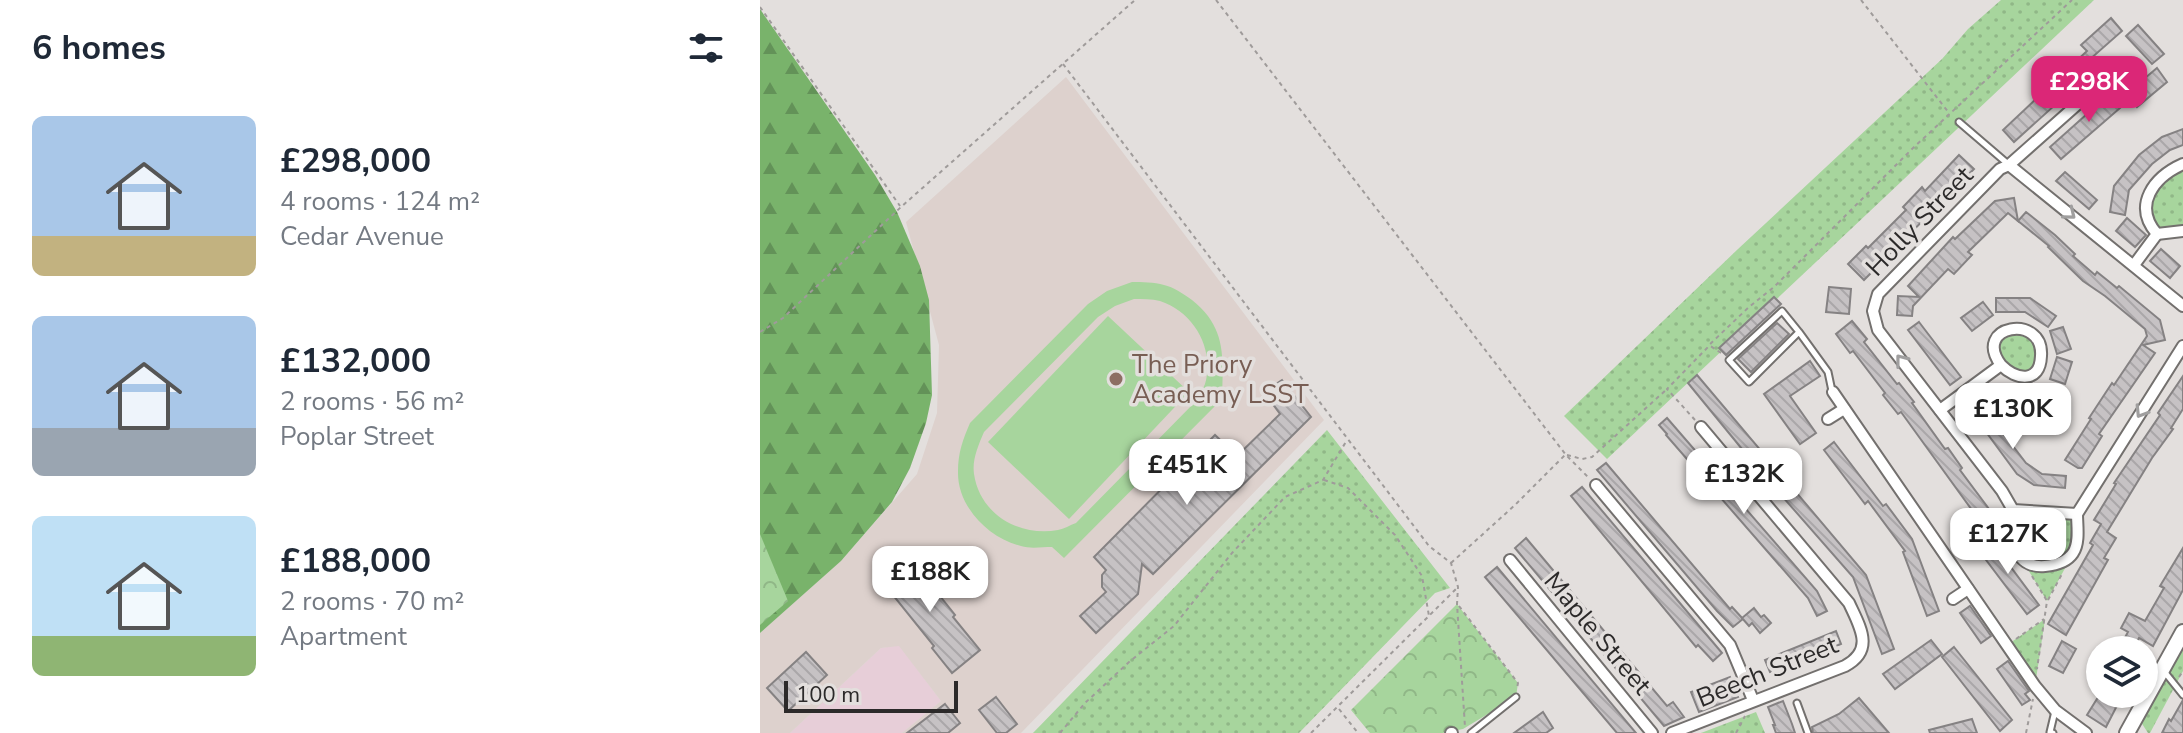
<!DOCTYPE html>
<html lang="en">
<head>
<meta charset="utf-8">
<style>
  body { margin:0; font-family:"Nunito Sans",sans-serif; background:#f6f6f7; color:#1f2937; height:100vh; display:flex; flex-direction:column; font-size:30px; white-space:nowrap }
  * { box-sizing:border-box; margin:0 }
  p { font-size:26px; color:#747a83 }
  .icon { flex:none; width:44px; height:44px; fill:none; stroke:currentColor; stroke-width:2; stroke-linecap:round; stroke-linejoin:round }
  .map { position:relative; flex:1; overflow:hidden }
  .drawer { display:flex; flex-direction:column; background:#fff; width:760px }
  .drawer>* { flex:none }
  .buttons { position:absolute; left:1326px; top:636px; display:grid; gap:16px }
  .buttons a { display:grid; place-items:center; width:72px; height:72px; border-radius:50%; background:#fff; box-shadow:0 2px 6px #0004; font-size:40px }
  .scale { position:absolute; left:24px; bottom:20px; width:174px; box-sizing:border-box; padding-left:8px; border:4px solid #2c2a2a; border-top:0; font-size:22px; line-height:28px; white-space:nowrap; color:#2c2a2a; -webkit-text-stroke:6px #e3dfdd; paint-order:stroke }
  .price { position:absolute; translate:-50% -68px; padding:0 18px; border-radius:16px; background:#fff; color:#222; font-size:26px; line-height:52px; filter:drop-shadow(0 2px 4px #0008) }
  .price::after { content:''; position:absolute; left:50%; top:48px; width:24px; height:18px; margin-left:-12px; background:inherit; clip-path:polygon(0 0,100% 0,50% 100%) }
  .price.current { background:#db2777; color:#fff }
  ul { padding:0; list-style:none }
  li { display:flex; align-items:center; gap:24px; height:200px; padding:0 32px }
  li span { display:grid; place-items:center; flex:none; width:224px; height:160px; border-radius:12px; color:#555 }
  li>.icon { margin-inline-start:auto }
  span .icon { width:96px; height:96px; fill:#fffc; stroke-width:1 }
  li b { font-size:34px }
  h2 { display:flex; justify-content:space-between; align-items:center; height:96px; padding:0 32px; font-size:34px }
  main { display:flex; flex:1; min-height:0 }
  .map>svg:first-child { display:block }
  .commercial { fill:#e7ced8 }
  .built { fill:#ddd1cd }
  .grass { fill:url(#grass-dots) }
  .forest { fill:url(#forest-firs) }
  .park { fill:url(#park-crowns) }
  .pitch { fill:#a7d59d; fill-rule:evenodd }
  .building { fill:url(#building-back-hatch); stroke:#858283; stroke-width:2 }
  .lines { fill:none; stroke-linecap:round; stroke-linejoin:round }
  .lane-casing { stroke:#73706e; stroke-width:9 }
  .street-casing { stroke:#73706e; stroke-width:14 }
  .secondary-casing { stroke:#73706e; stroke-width:18 }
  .path { stroke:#9f9b9a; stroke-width:2; stroke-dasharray:4 4; stroke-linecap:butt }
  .lane { stroke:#fff; stroke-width:5 }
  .street { stroke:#fff; stroke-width:10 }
  .secondary { stroke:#fff; stroke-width:14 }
  .oneway { stroke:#a09f9f }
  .education-dot { fill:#8d6e63; stroke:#e3dfdd; stroke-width:3 }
  .labels { text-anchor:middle; stroke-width:7; stroke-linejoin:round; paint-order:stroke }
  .street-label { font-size:26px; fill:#2c2a2a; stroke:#e3dfdd }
  .education-label { font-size:26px; fill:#785e54; stroke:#e3dfdd; text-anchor:start }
</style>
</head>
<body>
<main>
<section class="drawer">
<h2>6 homes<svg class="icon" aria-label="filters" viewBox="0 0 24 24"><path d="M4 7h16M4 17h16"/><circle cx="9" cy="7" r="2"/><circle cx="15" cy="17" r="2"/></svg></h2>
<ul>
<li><span style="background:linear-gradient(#a9c7e8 75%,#c2b280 0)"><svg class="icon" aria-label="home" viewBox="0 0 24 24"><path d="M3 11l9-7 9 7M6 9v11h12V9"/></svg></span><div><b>£298,000</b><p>4 rooms · 124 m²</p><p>Cedar Avenue</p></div></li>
<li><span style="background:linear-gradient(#a9c7e8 70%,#9aa5b1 0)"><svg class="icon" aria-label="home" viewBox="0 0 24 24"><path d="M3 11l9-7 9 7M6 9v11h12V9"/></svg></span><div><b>£132,000</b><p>2 rooms · 56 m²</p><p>Poplar Street</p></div></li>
<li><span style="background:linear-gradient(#bfe0f5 75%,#8fb573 0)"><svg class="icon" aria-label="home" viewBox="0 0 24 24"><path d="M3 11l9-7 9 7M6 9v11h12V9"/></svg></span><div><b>£188,000</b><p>2 rooms · 70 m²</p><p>Apartment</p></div></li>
</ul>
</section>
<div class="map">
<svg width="1423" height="733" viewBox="0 0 1423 733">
  <defs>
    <pattern id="grass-dots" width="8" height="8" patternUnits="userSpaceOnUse" patternTransform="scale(2)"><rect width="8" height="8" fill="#a7d59d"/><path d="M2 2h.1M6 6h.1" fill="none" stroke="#90b787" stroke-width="1.8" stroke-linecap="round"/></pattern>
    <pattern id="forest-firs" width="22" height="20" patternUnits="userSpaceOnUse" patternTransform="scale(2)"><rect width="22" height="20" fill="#79b36b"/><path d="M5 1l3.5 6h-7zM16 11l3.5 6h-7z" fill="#639258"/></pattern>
    <pattern id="park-crowns" width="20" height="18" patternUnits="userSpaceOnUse" patternTransform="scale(2)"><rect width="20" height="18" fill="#a7d59d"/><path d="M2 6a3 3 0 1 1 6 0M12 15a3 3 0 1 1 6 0" fill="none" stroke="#90b787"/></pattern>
    <pattern id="building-back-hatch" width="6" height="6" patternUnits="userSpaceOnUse" patternTransform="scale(2)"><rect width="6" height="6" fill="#c6c2c4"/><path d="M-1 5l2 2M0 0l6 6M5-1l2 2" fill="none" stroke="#aaa7a9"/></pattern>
  </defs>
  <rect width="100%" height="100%" fill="#e3dfdd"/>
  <!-- commercial -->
  <path class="commercial" d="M139,645L181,701L142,733H30L121,648Z"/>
  <!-- built -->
  <path class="built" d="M306,77L564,420L261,733H142L181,701L139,646L121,648L30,733H0V633L81,561L157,474L177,413L179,345L146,222Z"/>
  <!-- grass -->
  <g class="grass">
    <path d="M1241,0H1334L847,459L804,416L978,249L1182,59L1208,29Z"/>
    <path d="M1423,164V231L1407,234L1391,227L1388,194Z"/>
    <path d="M1263,328L1282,355L1270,376L1241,365L1236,339Z"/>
    <path d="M567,430L690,588L675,593L539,733H273Z"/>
    <path d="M1253,510L1317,514L1314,552L1287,601L1253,545Z"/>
    <path d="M1285,619L1275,686L1247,645Z"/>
    <path d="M1423,632V671L1390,733H1388L1377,716Z"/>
    <path d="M996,712L1005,733H941Z"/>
  </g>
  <!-- forest -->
  <path class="forest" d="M0,9L115,175L137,212L160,266L169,300L172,395L166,423L150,468L132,502L81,561L0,633Z"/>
  <!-- park -->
  <g class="park">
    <path d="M0,534L28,601L0,625Z"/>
    <path d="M697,604L758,683L756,697L703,729L683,733H610L591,710Z"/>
  </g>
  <!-- pitch -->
  <g class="pitch">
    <path d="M372,282C382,282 394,282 404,285C413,287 424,294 432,300C467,328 463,357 462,399L304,558L292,547C282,547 270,549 261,546C228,538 197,506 198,471C198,453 203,439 210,423L328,304L347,291ZM374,299C382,299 392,299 400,301C434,312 455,349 445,384C443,389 439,396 436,401L316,523C310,525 304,529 298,530C260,537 220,515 214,474C212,460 218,446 224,432L338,317L355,306Z"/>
    <path d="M348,316L429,392L309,519L228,442Z"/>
  </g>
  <!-- building -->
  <g class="building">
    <path d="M1351,18L1362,31L1329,60L1336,68L1254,142L1243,130L1327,51L1321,45Z"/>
    <path d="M1378,25L1404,54L1392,64L1366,36Z"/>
    <path d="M1397,68L1407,82L1377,107L1366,94Z"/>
    <path d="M1355,89L1367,102L1301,159L1290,147Z"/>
    <path d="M1423,129V145L1410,150L1392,164L1369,190L1365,215L1350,212L1354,186L1379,155L1402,137Z"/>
    <path d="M1199,155L1214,169L1104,280L1088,264L1106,246L1108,248L1146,210L1143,207L1162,187L1165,191Z"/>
    <path d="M1305,172L1337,200L1329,209L1296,181Z"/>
    <path d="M1254,198L1258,221L1248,213L1208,252L1212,255L1194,274L1188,269L1153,306L1152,316L1137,315L1138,296L1159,297L1148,286L1193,237L1195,239L1235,201Z"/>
    <path d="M1266,212L1295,235L1315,254L1313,256L1335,275L1337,272L1357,288L1359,286L1400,320L1405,340L1383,345L1395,353L1339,434L1342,436L1322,468H1318L1305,460L1331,419L1329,418L1352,383L1354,385L1387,336L1385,329L1345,296L1323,281L1288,247L1289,246L1258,221Z"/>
    <path d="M1367,218L1386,235L1375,247L1356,231Z"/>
    <path d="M1401,249L1420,266L1410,278L1390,261Z"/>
    <path d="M1069,287L1091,289L1089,314L1066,312Z"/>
    <path d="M1014,297L1021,304L966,355L959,348Z"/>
    <path d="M1236,298H1270L1296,316L1288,327L1265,312H1236Z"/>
    <path d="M1223,302L1233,315L1212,331L1201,318Z"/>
    <path d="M1092,321L1107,339L1104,342L1137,384L1139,383L1154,402L1152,403L1185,449L1188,448L1202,468L1200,470L1229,509L1217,517L1141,412L1138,414L1123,395L1125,393L1093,351L1090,353L1076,334Z"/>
    <path d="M1159,322L1201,377L1190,385L1148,330Z"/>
    <path d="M1017,323L1029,334L991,372L978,359Z"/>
    <path d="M1303,327L1311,349L1297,354L1290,331Z"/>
    <path d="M1297,357L1312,362L1305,384L1290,379Z"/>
    <path d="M1050,361L1060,376L1030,396L1056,433L1040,444L1004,394Z"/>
    <path d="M937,375L1106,575L1134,649L1122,654L1093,577L1000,471L928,383Z"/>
    <path d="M1423,376V409L1411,428L1413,429L1392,458L1347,532L1356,538L1344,558L1348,560L1306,635L1288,624L1333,545L1330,543L1341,524L1334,520L1356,484L1354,483L1400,415L1398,413Z"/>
    <path d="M522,380L551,417L393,574L382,564L378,594L336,633L320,616L346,592L342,587V575L346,570L334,557L455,435L477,456L520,414L504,392Z"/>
    <path d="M1286,386L1295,397L1276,412L1267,402Z"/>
    <path d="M1217,399L1266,463L1282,474L1306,476L1305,488L1274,485L1257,474L1207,406Z"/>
    <path d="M907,418L1057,591L1067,611L1057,616L1048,598L906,435L907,434L899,425Z"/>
    <path d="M1074,442L1123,506L1126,504L1152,539L1179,611L1167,616L1143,552L1145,551L1108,501L1105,504L1064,450Z"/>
    <path d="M846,463L970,609L972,607L983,619L973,627L957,611L837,470Z"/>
    <path d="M822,487L962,653L953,661L938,645L936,647L811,496Z"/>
    <path d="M766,538L907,706L913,702L924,717L904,726L755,548Z"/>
    <path d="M1230,539L1279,605L1267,614L1217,548Z"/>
    <path d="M1423,548V590L1393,646L1379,638L1373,650H1358L1368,632L1361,628L1369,613L1385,621L1404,588L1400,586Z"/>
    <path d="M148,556L195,615L193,617L220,650L192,673L172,648L174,646L120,579Z"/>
    <path d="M737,567L876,733H857L725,577Z"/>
    <path d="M1210,606L1231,636L1221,643L1200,613Z"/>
    <path d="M994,608L1001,617L1004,615L1011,623L1000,633L992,623L989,626L982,618Z"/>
    <path d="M1076,631L1081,644L1026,668V666L1010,672L1005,660Z"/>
    <path d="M1171,640L1182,654L1135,689L1123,674Z"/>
    <path d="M1302,641L1316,649L1303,673L1289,666Z"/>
    <path d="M1194,647L1252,720L1240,731L1182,657Z"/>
    <path d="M46,652L67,675L28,711L7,688Z"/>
    <path d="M1248,661L1269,691L1265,694L1270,700L1262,705L1237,669Z"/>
    <path d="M970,677L978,697L939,712L931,692Z"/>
    <path d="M1340,694H1363L1346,727L1327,715Z"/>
    <path d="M236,697L257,724L246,733H237L219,710Z"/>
    <path d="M1099,698L1129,733H1053L1052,727L1079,714Z"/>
    <path d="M1423,700V733H1402L1409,719L1411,721Z"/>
    <path d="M1023,701L1032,724L1035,733H1016L1013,725H1015L1008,707Z"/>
    <path d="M185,704L200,723L188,733H147Z"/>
    <path d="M783,712L793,728L786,733H754Z"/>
    <path d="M1212,719L1217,733H1170L1169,730Z"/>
  </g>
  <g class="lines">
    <defs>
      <g id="lane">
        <path d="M1199,122L1248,164"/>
        <path d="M1039,332L1022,311L969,360L989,382L1039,332L1068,372L1072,391"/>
        <path d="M1403,670L1423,695"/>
        <path d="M1037,703L1048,733"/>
        <path d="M711,733L756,697"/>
        <path d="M1293,733L1290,732L1295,711"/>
      </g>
      <g id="street">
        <path d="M1356,70L1249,165L1240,169L1118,294L1113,311L1118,330L1242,491L1253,510L1317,514L1423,346"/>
        <path d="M1249,165L1423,306"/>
        <path d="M1397,234C1372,205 1394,177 1423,164"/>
        <path d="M1397,234L1423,231"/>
        <path d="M1374,265L1397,234"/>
        <path d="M1073,392L1275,686L1295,710L1326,733"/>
        <path d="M1180,410L1241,365C1211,325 1284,313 1281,356C1280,384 1256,380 1241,365"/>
        <path d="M1068,419L1084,409"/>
        <path d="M836,485L970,645L993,700"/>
        <path d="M1253,510C1248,534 1253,569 1285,566C1296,565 1307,562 1313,553C1320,543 1317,525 1317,514"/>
        <path d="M750,560L892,733"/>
        <path d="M1193,599L1208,589"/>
        <path d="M691,733H692"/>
        <path d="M912,733L1085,666C1115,650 1100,627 1089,603L941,427"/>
      </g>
      <path id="secondary" d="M1367,733L1423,632"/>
    </defs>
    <!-- lane casing -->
    <use href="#lane" class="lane-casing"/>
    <!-- street casing -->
    <use href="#street" class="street-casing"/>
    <!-- secondary casing -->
    <use href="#secondary" class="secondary-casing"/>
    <!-- path -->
    <g class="path">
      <path d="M456,0L806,455L829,478"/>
      <path d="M1101,0L1189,113"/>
      <path d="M0,7L140,206"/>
      <path d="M303,64L669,546L691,563L698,587L697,604L705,727"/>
      <path d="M0,332L23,318L141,207L375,0"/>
      <path d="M961,353L949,345L989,307L1014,287L1152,149L1312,0"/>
      <path d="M935,420L907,389L949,346"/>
      <path d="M807,455L822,459L832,457L907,389"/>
      <path d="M564,480L588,488L635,535L662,576L669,616"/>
      <path d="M691,563L755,505L805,455"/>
      <path d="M1272,576L1287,601L1277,669"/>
      <path d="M1288,600L1302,574"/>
      <path d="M699,606L758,683L757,688"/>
      <path d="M1256,639L1284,619"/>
      <path d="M1419,677L1423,671"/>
      <path d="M579,709L598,733"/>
      <path d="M300,733L325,703L369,662L414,626L472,553L525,497L563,480L587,440"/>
      <path d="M551,733L698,587"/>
      <path d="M976,733L985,716"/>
      <path d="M1266,733L1273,699"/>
    </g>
    <!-- lane -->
    <use href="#lane" class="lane"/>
    <!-- street -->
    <use href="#street" class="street"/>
    <!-- secondary -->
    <use href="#secondary" class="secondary"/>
  </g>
  <!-- one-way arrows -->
  <defs><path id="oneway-chevron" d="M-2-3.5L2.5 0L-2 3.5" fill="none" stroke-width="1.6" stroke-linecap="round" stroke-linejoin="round" transform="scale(2)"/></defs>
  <g class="oneway">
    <use href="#oneway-chevron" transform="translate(1310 214) rotate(39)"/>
    <use href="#oneway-chevron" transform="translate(1141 360) rotate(-128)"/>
    <use href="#oneway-chevron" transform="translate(1381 412) rotate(122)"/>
  </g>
  <!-- markers -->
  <circle class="education-dot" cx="356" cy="379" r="8"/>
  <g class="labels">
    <!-- street labels -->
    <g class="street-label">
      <text transform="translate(1159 221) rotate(-46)" y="9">Holly Street</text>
      <text transform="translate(838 633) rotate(50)" y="9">Maple Street</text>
      <text transform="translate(1007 671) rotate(-22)" y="9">Beech Street</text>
    </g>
    <!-- education labels -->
    <g class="education-label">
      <text x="372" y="373">The Priory<tspan x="372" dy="30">Academy LSST</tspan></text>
    </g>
  </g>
</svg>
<div class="buttons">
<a><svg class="icon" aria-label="layers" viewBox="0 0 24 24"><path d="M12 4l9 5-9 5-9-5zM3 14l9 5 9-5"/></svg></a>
</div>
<div class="scale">100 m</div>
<b class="price current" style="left:1329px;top:124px">£298K</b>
<b class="price" style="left:1253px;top:451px">£130K</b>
<b class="price" style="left:427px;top:507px">£451K</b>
<b class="price" style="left:984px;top:516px">£132K</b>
<b class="price" style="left:1248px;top:576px">£127K</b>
<b class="price" style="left:170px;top:614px">£188K</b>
</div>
</main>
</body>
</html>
